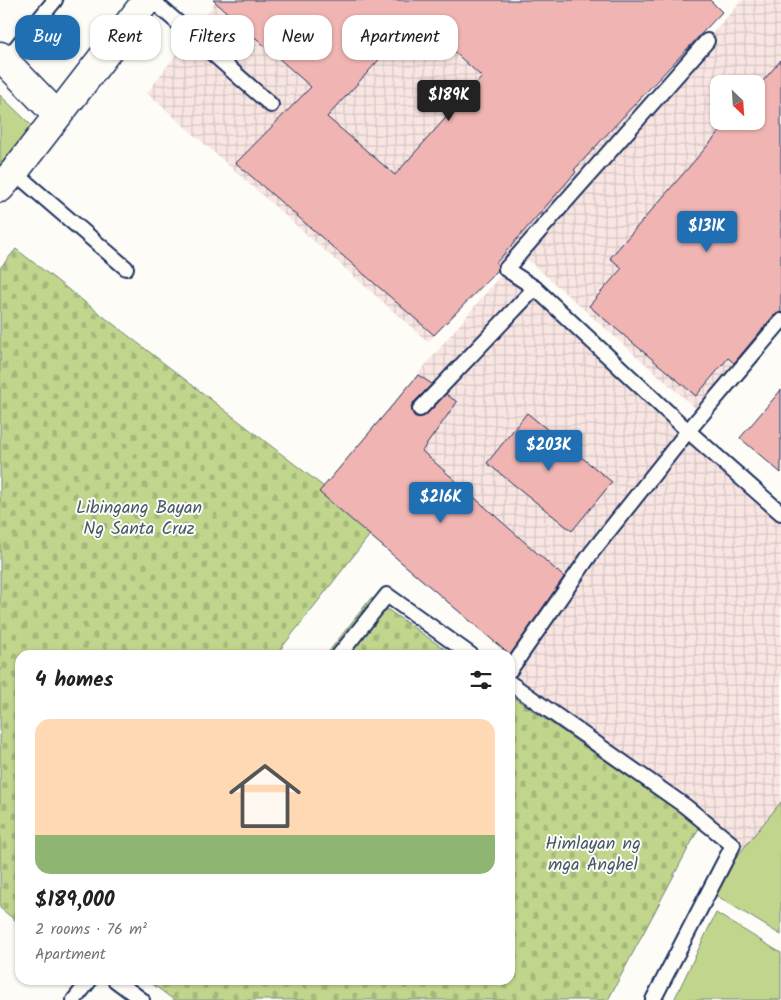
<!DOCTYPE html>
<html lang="en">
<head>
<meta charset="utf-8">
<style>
  body { margin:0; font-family:Kalam,sans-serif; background:#f2f2f2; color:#202124; height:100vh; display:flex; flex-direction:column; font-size:19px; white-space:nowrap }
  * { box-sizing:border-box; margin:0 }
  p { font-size:16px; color:#757577 }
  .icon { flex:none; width:28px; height:28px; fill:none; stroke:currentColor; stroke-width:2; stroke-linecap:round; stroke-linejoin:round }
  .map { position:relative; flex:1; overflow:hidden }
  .details { position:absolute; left:15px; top:650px; width:500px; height:335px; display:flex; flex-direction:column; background:#fff; border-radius:15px; box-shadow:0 1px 4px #0004 }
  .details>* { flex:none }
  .hud { position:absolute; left:15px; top:15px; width:500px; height:45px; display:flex; gap:10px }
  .needle { width:32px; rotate:155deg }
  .controls { position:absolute; left:710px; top:75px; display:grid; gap:10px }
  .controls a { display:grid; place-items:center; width:55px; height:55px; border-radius:10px; background:#fff; box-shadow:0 1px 4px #0004; font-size:25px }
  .price { position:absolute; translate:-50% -42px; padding:0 11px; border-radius:5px; background:#1f6fb2; color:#fff; font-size:16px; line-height:32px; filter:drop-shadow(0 1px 2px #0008) }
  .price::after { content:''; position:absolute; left:50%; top:30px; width:15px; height:11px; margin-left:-8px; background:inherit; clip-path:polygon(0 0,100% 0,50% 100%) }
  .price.active { background:#222; color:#fff }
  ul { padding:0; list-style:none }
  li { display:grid; align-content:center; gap:10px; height:265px; padding:0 20px }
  li span { display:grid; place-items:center; height:155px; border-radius:15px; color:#555 }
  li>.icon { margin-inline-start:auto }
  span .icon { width:90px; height:90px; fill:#fffc; stroke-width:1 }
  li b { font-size:21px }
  h2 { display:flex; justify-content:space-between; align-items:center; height:60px; padding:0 20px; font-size:21px }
  .pill { padding:0 18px; border-radius:15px; background:#fff; box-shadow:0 1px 4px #0004; font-size:18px; line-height:45px }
  .pill.active { background:#1f6fb2; color:#fff }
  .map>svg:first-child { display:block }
  .industrial { fill:url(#industrial-grid); fill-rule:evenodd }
  .grass { fill:#c1d68c; stroke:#6e8275 }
  .cemetery { fill:url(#cemetery-stones); stroke:#6e8275 }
  .building { fill:#f0b4b2; stroke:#1b2f5e; fill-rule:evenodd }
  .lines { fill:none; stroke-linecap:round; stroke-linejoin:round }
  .lane-casing { stroke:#1b2f5e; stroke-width:18 }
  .street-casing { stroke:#1b2f5e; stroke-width:31 }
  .secondary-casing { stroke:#1b2f5e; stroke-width:31 }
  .lane { stroke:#fdfcf7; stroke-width:14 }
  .street { stroke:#fdfcf7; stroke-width:28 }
  .secondary { stroke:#fdfcf7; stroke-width:28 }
  .labels { text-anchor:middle; stroke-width:4; stroke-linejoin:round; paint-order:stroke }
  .park-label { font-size:18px; fill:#44596a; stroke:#fdfcf7 }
</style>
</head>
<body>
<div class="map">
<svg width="781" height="1000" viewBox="0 0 781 1000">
  <defs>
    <pattern id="industrial-grid" width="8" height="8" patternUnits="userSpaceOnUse" patternTransform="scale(1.25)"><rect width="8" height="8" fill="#f9e6e2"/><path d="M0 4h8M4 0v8" fill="none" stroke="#d5c6c4"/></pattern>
    <pattern id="cemetery-stones" width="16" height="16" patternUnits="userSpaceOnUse" patternTransform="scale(1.25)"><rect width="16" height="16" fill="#c1d68c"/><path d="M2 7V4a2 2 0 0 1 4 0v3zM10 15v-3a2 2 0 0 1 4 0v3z" fill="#a5b87b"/></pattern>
  </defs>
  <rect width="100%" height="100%" fill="#fdfcf7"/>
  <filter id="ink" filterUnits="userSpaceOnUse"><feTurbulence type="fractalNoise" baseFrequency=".02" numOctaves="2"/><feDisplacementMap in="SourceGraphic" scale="10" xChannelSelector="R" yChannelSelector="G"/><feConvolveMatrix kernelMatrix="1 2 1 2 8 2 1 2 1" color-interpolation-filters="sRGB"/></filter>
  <g filter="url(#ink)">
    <!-- industrial -->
    <g class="industrial">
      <path d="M217,0H540L645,97L505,263L428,342L147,93Z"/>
      <path d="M742,0H781V321L702,414L520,253ZM719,84H756V121H719Z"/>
      <path d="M506,269L781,513V804L747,851L511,684L681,441L516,661L319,492Z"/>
    </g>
    <!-- grass -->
    <g class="grass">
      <path d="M0,95L32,126L0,165Z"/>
      <path d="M781,802V935L709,891Z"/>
      <path d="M716,913L781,953V1000H674Z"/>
    </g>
    <!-- cemetery -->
    <g class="cemetery">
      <path d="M16,249L376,527L276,655H20V924L0,908V268Z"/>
      <path d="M371,598L453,655H326Z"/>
      <path d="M510,695L700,826L608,1000H174L147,980H510Z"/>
    </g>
    <!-- building -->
    <g class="building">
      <path d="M213,0H710L722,12L634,105L574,170L576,172L496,263L499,265L498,270L434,335L236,163L311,87ZM417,18L482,77L395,175L327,117Z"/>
      <path d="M781,60V312L774,315L734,363L728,358L696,396L589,306L622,268L610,258L729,121H756V89Z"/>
      <path d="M418,375L432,384L413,403L411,407L412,411L414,416L418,418L422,417L426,415L446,394L457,402L422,451L564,577L510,655L319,492Z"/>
      <path d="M781,390V473L740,438Z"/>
      <path d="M527,413L612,482L572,531L487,463Z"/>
    </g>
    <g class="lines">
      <defs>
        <g id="lane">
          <path d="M152,0L271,105"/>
          <path d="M707,41L506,269L535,288L688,431L781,513"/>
          <path d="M5,61L55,0"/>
          <path d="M14,172L126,268"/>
          <path d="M420,409L535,288"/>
          <path d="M339,655L387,595L471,655"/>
          <path d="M510,670L592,552L688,431L781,321"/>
          <path d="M510,683L685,806L733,845L653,1000"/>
          <path d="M115,980L142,1000"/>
          <path d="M74,1000L90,980"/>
        </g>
        <path id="street" d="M0,56L57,115"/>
        <path id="secondary" d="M0,188L14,172L147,0"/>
      </defs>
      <!-- lane casing -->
      <use href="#lane" class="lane-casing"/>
      <!-- street casing -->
      <use href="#street" class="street-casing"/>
      <!-- secondary casing -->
      <use href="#secondary" class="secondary-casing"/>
      <!-- lane -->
      <use href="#lane" class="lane"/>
      <!-- street -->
      <use href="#street" class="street"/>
      <!-- secondary -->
      <use href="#secondary" class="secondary"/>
    </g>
  </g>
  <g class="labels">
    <!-- park labels -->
    <g class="park-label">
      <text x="139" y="513">Libingang Bayan<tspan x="139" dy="21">Ng Santa Cruz</tspan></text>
      <text x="593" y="849">Himlayan ng<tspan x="593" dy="21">mga Anghel</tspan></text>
    </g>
  </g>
</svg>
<div class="controls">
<a><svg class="needle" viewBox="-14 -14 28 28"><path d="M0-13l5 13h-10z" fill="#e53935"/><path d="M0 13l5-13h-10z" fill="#757577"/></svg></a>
</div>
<b class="price active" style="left:449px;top:122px">$189K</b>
<b class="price" style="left:707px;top:253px">$131K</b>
<b class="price" style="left:549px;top:472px">$203K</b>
<b class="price" style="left:441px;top:524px">$216K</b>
<div class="hud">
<a class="pill active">Buy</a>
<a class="pill">Rent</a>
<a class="pill">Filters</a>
<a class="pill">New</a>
<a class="pill">Apartment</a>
</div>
<section class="details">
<h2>4 homes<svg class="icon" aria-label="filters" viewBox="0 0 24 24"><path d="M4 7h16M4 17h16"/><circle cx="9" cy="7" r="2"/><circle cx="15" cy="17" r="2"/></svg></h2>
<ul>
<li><span style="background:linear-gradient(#ffd9b3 75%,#8fb573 0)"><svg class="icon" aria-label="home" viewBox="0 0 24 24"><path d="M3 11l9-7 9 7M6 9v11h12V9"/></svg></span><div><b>$189,000</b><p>2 rooms · 76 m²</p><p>Apartment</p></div></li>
</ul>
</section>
</div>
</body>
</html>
